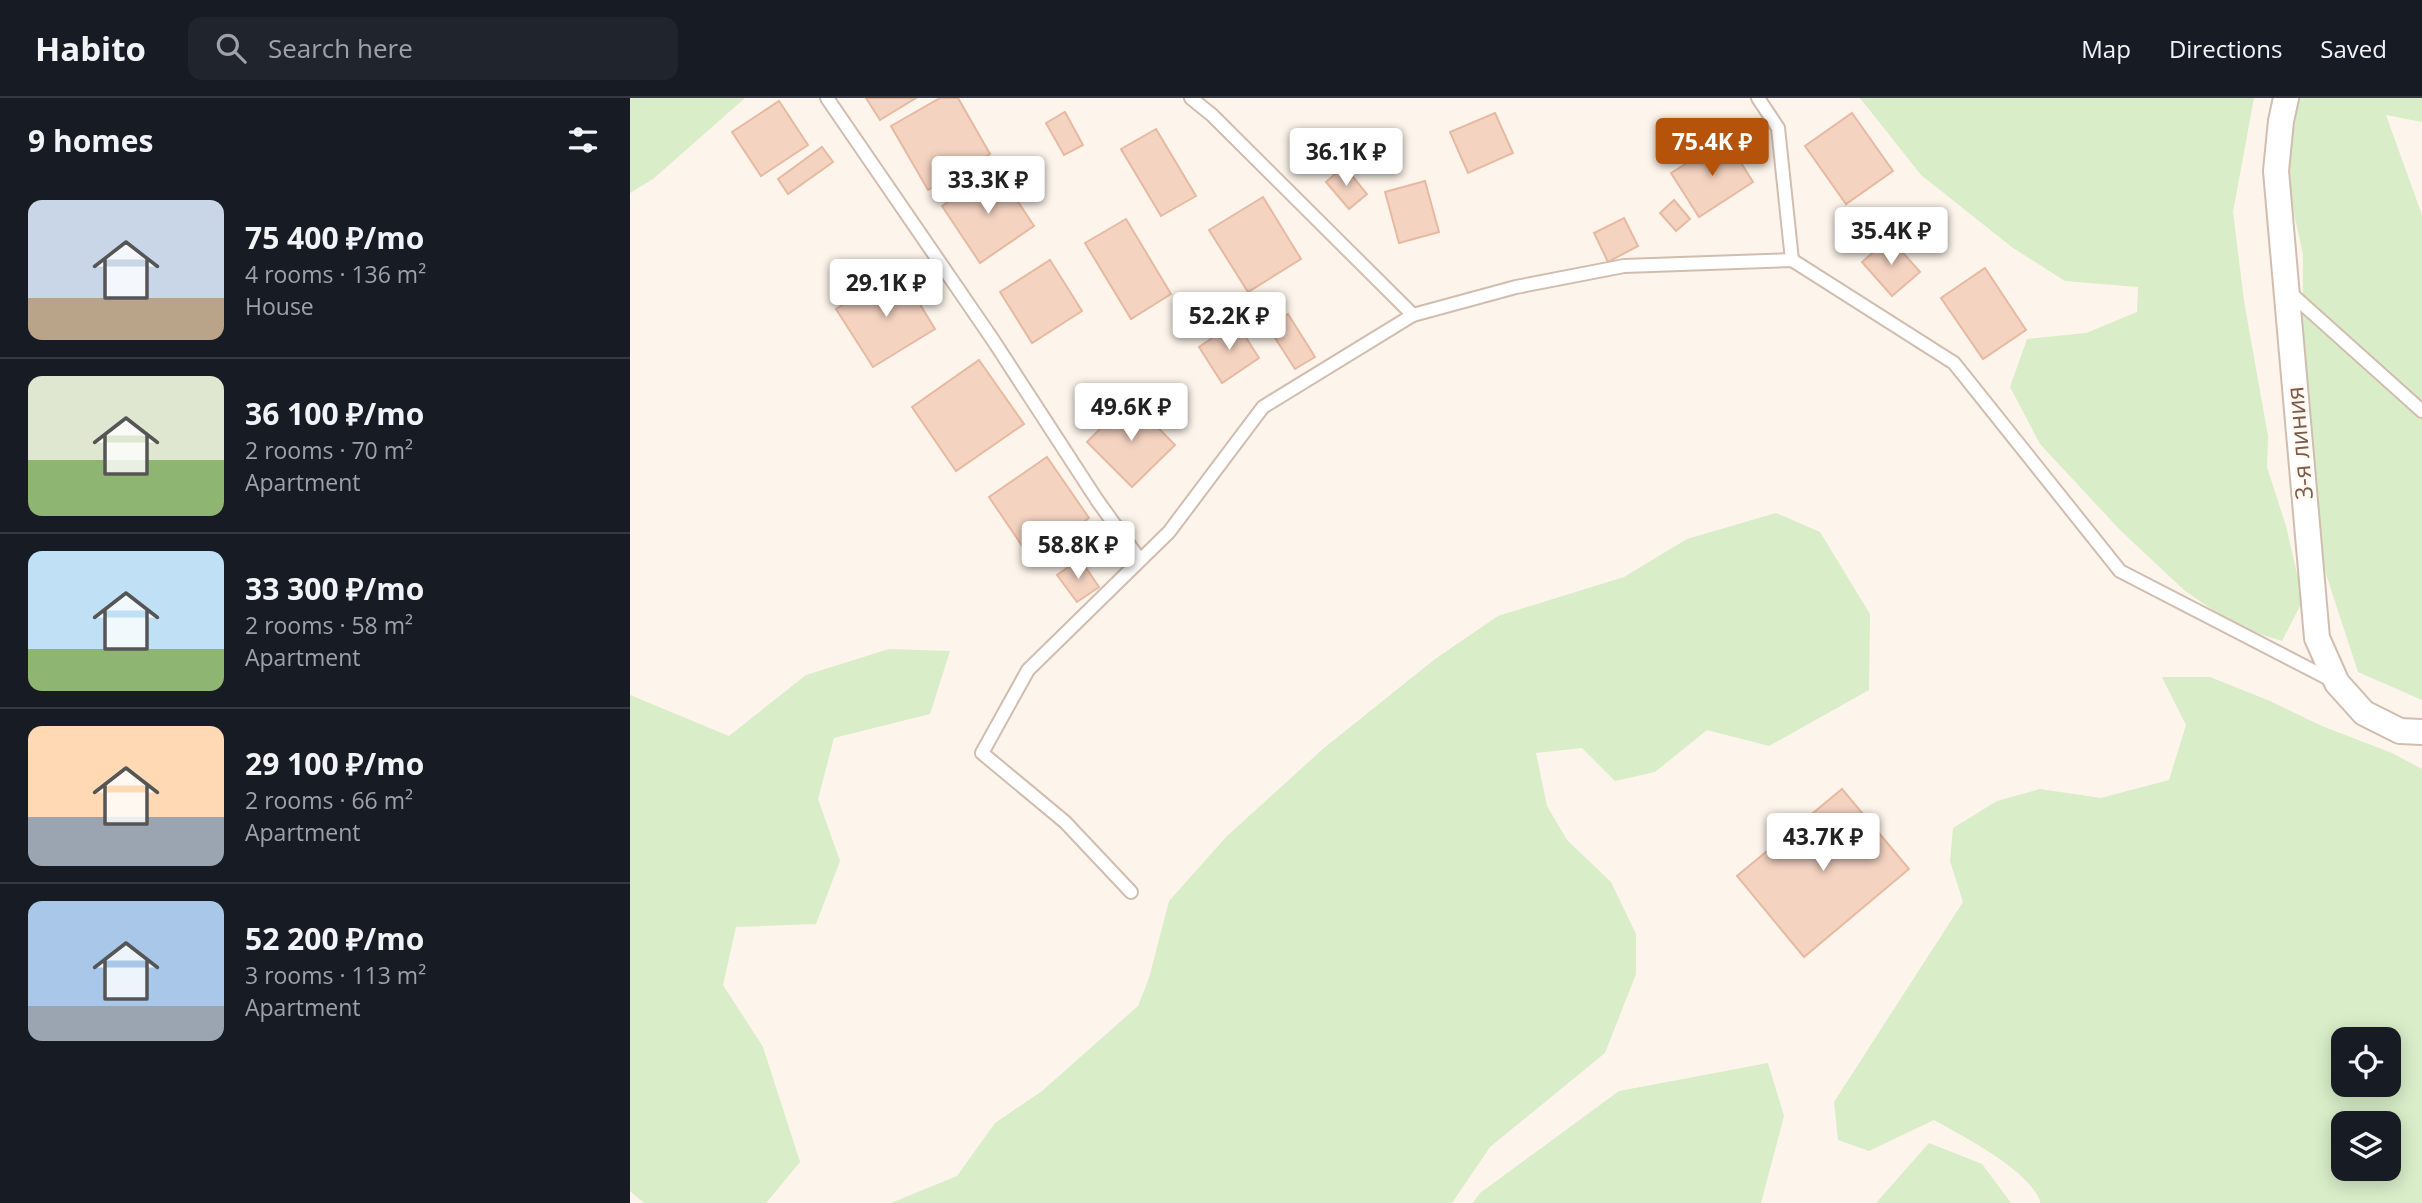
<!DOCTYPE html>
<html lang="en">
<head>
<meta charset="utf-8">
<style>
  body { margin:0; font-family:"Open Sans",sans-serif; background:#20242c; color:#f1f3f6; height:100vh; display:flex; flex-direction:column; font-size:26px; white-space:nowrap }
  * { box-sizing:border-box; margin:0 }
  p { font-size:23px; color:#9ea1a6 }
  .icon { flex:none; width:38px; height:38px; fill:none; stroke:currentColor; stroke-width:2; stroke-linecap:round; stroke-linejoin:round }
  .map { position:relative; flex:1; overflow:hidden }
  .side { display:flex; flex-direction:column; background:#171b24; width:630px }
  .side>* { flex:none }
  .controls { position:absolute; left:1701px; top:929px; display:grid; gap:14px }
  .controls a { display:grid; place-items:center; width:70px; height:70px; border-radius:14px; background:#171b24; box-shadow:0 4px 18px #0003; font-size:35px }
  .price { position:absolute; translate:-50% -60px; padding:0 16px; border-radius:7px; background:#fff; color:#222; font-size:23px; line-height:46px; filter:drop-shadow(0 2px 4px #0008) }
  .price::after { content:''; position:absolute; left:50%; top:42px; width:21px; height:16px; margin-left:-10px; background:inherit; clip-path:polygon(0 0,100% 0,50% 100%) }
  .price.current { background:#b45309; color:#fff }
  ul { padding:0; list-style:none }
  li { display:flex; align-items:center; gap:21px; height:175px; padding:0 28px }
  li+li { border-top:2px solid #363941 }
  li span { display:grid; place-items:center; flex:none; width:196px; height:140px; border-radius:14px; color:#555 }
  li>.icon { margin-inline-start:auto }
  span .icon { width:84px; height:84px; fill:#fffc; stroke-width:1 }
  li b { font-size:30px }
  h2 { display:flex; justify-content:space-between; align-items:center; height:84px; padding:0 28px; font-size:30px }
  header { display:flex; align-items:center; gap:42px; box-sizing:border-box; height:98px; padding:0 35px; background:#171b24; border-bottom:2px solid #363941 }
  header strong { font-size:33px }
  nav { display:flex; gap:38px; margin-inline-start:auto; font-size:24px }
  .search { width:490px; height:63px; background:#20242c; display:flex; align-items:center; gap:18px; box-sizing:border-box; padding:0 24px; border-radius:14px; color:#9ea1a6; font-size:26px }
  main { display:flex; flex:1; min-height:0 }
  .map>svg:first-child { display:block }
  .green { fill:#d8edc8; fill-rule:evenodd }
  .building { fill:#f4d3c1; stroke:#e7b9a1; stroke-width:2 }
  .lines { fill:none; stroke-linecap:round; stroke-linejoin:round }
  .service-casing { stroke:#d1bdaf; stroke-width:16 }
  .minor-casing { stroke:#d1bdaf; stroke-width:28 }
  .service { stroke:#fff; stroke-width:12 }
  .minor { stroke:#fff; stroke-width:24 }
  .labels { text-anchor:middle; stroke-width:5; stroke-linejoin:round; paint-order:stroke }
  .street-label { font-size:24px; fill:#7b5b4c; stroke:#fff9f2 }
</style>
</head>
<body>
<header>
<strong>Habito</strong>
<div class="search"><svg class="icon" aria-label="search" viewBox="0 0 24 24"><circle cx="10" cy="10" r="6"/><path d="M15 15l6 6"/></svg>Search here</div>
<nav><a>Map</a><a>Directions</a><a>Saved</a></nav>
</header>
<main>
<section class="side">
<h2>9 homes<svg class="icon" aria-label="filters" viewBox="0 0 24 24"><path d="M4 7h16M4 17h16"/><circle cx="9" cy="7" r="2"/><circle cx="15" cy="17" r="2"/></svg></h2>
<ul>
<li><span style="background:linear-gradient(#c9d6e8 70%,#b9a48a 0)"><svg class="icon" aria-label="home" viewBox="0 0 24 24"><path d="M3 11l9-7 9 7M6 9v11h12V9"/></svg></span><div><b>75 400 ₽/mo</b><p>4 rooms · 136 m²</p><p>House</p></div></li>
<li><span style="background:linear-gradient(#dfe7d0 60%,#8fb573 0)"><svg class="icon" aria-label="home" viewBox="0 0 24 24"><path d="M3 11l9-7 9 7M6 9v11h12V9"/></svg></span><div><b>36 100 ₽/mo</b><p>2 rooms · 70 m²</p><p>Apartment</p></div></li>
<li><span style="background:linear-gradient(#bfe0f5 70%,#8fb573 0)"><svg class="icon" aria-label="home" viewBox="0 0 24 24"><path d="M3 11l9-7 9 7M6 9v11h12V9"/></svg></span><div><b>33 300 ₽/mo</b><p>2 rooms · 58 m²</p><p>Apartment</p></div></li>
<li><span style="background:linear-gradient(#ffd9b3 65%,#9aa5b1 0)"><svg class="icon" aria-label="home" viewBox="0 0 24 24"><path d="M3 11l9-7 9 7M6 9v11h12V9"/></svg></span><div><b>29 100 ₽/mo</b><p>2 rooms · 66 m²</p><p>Apartment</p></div></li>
<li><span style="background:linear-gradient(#a9c7e8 75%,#9aa5b1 0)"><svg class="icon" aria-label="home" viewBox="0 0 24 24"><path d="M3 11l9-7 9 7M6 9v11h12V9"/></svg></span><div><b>52 200 ₽/mo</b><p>3 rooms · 113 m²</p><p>Apartment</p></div></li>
</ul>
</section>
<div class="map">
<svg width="1792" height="1105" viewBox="0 0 1792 1105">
  <rect width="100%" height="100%" fill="#fdf5eb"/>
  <!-- green -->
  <g class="green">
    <path d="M0,0H115L23,81L0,95Z"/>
    <path d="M1230,0H1624L1603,114L1614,203L1638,338L1637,369L1656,428L1673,502L1652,543L1608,529L1555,493L1490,432L1410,346L1380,289L1397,241L1456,235L1507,214L1508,189L1435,183L1383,150L1291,77Z"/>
    <path d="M1669,0H1792V24L1756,17L1792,117V602L1728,574L1696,476L1672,341L1673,156L1656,80Z"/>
    <path d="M1146,415L1190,434L1240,516L1239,592L1139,648L1077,632L1025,674L985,683L952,650L906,655L917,708L937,742L981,784L1006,836V876L975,955L860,1049L822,1105H261L327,1078L365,1025L412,993L508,908L519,880L539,803L597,738L694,650L805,561L868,518L994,479L1057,441Z"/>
    <path d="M259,551L320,553L300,616L204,640L188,701L210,763L186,826L106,829L93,887L133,949L170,1064L136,1105H14L0,1093V597L99,638L176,577Z"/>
    <path d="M1532,579H1580L1640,603L1692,628L1762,655L1792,671V1105H1411C1400,1072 1334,1039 1304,1022L1239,1053L1208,1042L1204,1004L1333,804L1320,763L1323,730L1367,703L1410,691L1471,700L1539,682L1556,627ZM1713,942H1759V987H1713ZM1713,1026H1759V1071H1713Z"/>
    <path d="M1138,965L1154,1018L1131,1105H843L850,1095L989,993Z"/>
    <path d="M1299,1045L1352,1066L1381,1105H1246Z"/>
  </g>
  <!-- building -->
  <g class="building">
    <path d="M236,0H286L250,22Z"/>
    <path d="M310,0H328L360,56L298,92L261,28Z"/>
    <path d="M149,3L178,47L131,78L102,34Z"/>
    <path d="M435,14L453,47L434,57L416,25Z"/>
    <path d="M865,15L883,55L838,75L820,34Z"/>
    <path d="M1222,15L1263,73L1216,106L1175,48Z"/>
    <path d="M526,31L566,98L531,118L491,51Z"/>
    <path d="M1096,41L1123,84L1069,119L1041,75Z"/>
    <path d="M192,49L203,64L158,96L148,81Z"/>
    <path d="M714,68L737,96L719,111L696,84Z"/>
    <path d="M367,72L404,128L350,165L312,108Z"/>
    <path d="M795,83L809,134L769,145L755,94Z"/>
    <path d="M633,99L671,161L618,194L579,132Z"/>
    <path d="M1044,102L1060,121L1046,133L1030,115Z"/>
    <path d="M994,120L1008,148L978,164L964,135Z"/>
    <path d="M496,121L541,196L501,221L455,145Z"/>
    <path d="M1260,140L1290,174L1262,198L1232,164Z"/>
    <path d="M420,162L452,213L402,245L370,194Z"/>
    <path d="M1355,170L1396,232L1353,261L1311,200Z"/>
    <path d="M269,172L305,231L243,269L206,211Z"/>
    <path d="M658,216L685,259L665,271L638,229Z"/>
    <path d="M606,224L629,260L592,285L569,249Z"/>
    <path d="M349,262L394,326L326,373L282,309Z"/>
    <path d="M500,301L545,347L502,389L457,344Z"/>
    <path d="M417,359L459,420L401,461L359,399Z"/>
    <path d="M450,461L469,489L447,504L427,477Z"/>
    <path d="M1212,691L1279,771L1174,859L1107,778Z"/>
  </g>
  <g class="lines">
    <defs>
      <g id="service">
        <path d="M197,0L363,242L467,402L510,462"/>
        <path d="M561,0L582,17L783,217L886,189L994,168L1162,162L1324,265L1490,473L1703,583"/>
        <path d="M1128,0L1148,30L1162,162"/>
        <path d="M1657,192L1792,313"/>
        <path d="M501,794L435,724L352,655L398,572L539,434L633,309L783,217"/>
      </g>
      <path id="minor" d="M1656,0L1651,23L1646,73L1687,540L1707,585L1734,615L1770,633L1792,634"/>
    </defs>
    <!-- service casing -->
    <use href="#service" class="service-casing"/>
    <!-- minor casing -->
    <use href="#minor" class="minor-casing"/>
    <!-- service -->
    <use href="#service" class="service"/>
    <!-- minor -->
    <use href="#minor" class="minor"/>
  </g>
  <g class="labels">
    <!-- street labels -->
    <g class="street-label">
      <text transform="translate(1670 345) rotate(-95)" y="8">3-я линия</text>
    </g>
  </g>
</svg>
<div class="controls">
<a><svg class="icon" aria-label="locate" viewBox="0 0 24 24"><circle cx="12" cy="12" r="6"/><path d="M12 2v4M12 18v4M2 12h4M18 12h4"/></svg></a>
<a><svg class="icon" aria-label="layers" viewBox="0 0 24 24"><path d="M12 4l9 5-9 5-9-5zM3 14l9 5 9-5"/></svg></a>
</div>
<b class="price current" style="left:1082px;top:80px">75.4K ₽</b>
<b class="price" style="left:716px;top:90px">36.1K ₽</b>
<b class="price" style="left:358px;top:118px">33.3K ₽</b>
<b class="price" style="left:1261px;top:169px">35.4K ₽</b>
<b class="price" style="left:256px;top:221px">29.1K ₽</b>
<b class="price" style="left:599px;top:254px">52.2K ₽</b>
<b class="price" style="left:501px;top:345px">49.6K ₽</b>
<b class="price" style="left:448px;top:483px">58.8K ₽</b>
<b class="price" style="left:1193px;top:775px">43.7K ₽</b>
</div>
</main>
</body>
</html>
